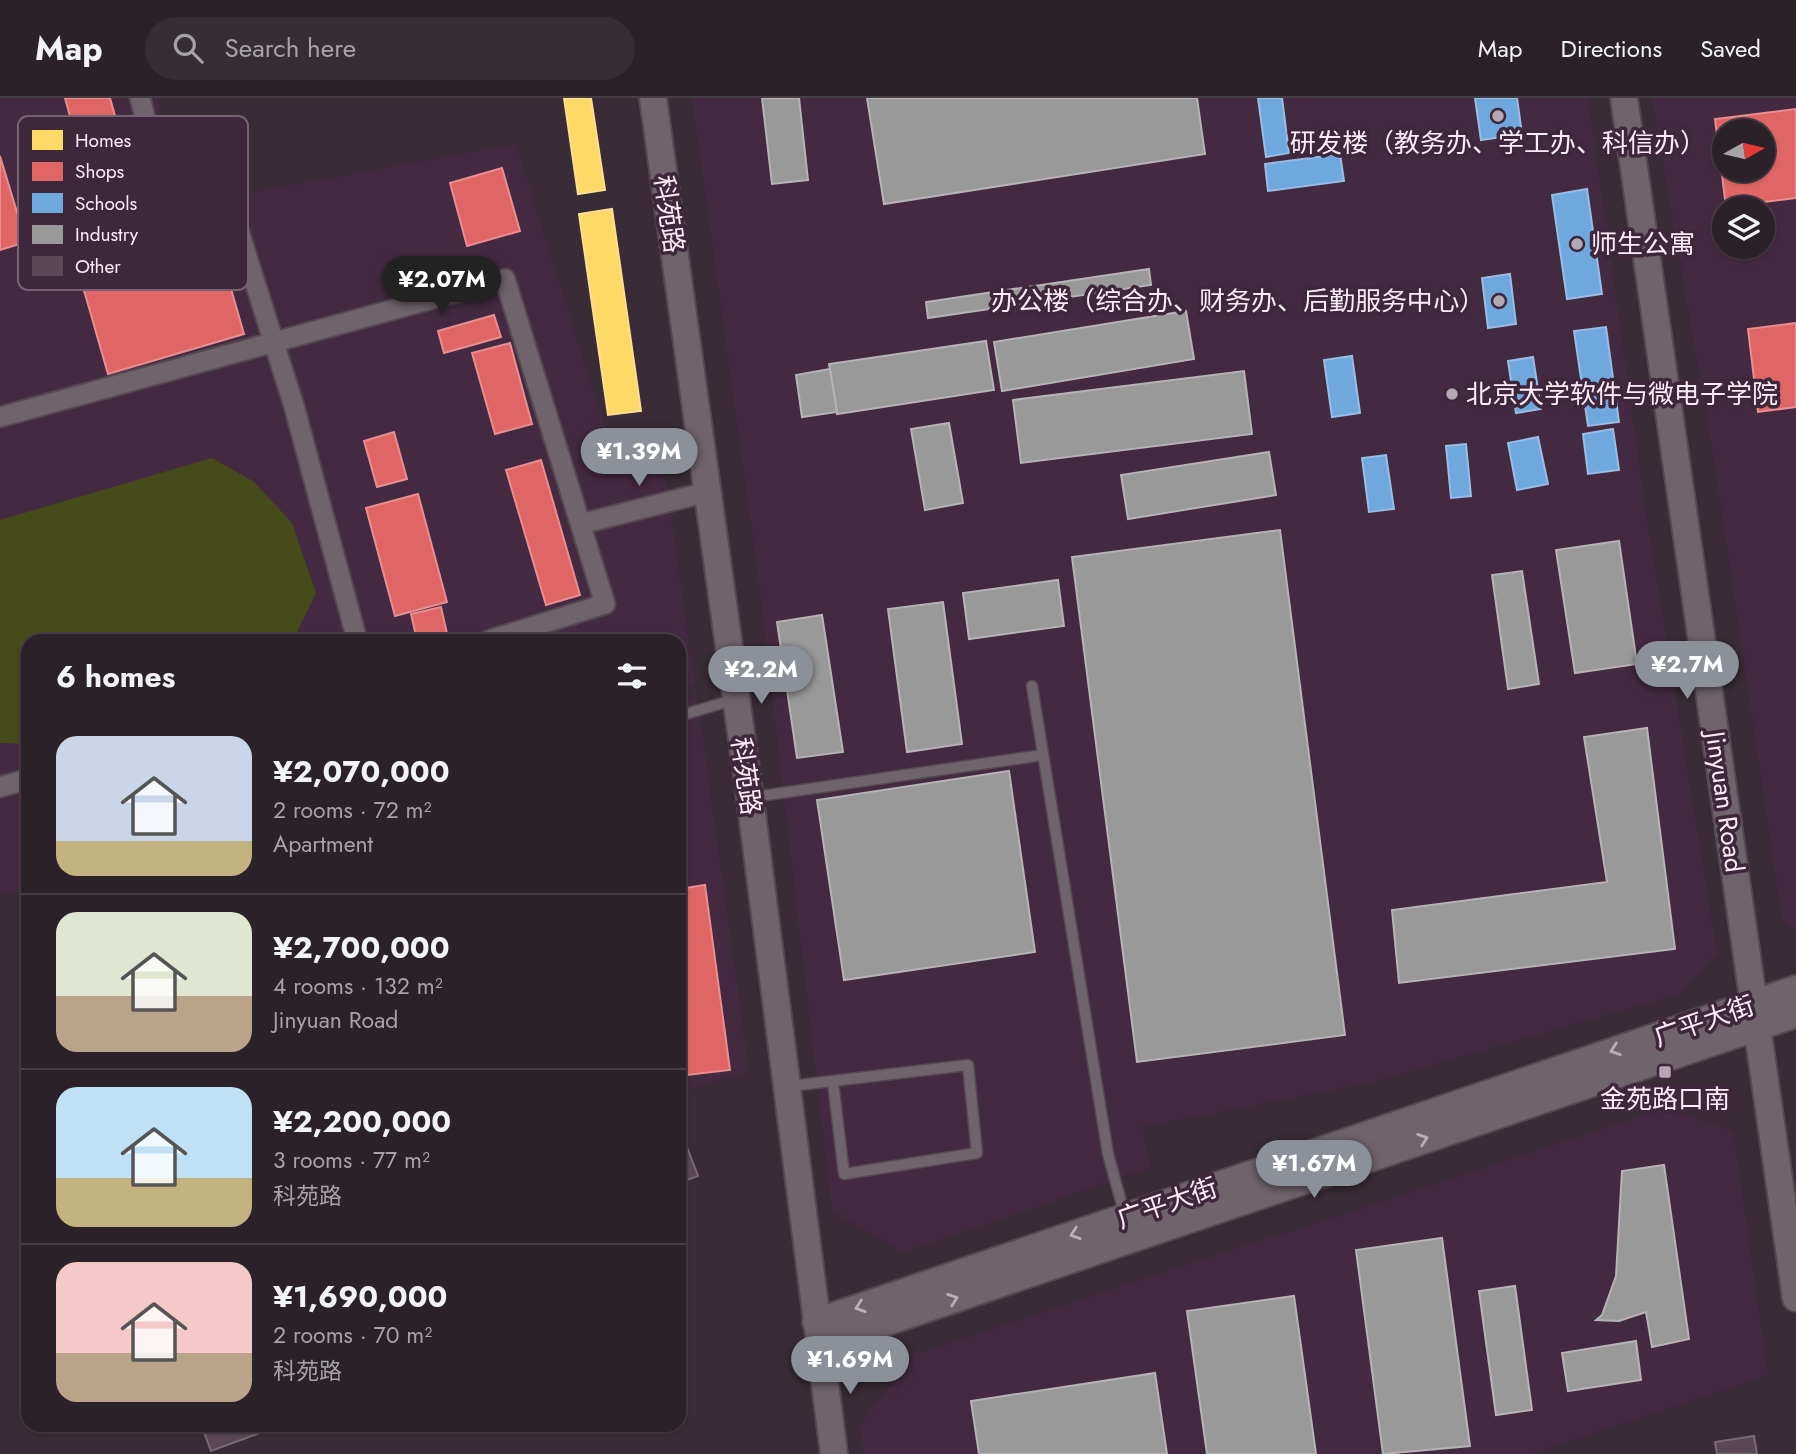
<!DOCTYPE html>
<html lang="en">
<head>
<meta charset="utf-8">
<style>
  body { margin:0; font-family:Jost,"Noto Sans SC",sans-serif; background:#372e34; color:#f1f3f6; height:100vh; display:flex; flex-direction:column; font-size:26px; white-space:nowrap }
  * { box-sizing:border-box; margin:0 }
  p { font-size:23px; color:#a6a3a8 }
  .icon { flex:none; width:38px; height:38px; fill:none; stroke:currentColor; stroke-width:2; stroke-linecap:round; stroke-linejoin:round }
  .map { position:relative; flex:1; overflow:hidden }
  .side { position:absolute; left:21px; top:536px; width:665px; height:798px; display:flex; flex-direction:column; background:#2b2128; border-radius:21px; box-shadow:0 2px 5px #0004,0 0 0 2px #473e45 }
  .side>* { flex:none }
  .needle { width:46px; rotate:82deg }
  .fabs { position:absolute; left:1712px; top:21px; display:grid; gap:14px }
  .fabs a { display:grid; place-items:center; width:63px; height:63px; border-radius:50%; background:#2b2128; box-shadow:0 2px 5px #0004,0 0 0 2px #473e45; font-size:35px }
  .price { position:absolute; translate:-50% -60px; padding:0 16px; border-radius:24px; background:#8c9099; color:#fff; font-size:23px; line-height:46px; filter:drop-shadow(0 2px 4px #0008) }
  .price::after { content:''; position:absolute; left:50%; top:42px; width:21px; height:16px; margin-left:-10px; background:inherit; clip-path:polygon(0 0,100% 0,50% 100%) }
  .price.current { background:#222; color:#fff }
  ul { padding:0; list-style:none }
  li { display:flex; align-items:center; gap:21px; height:175px; padding:0 35px }
  li+li { border-top:2px solid #473e45 }
  li span { display:grid; place-items:center; flex:none; width:196px; height:140px; border-radius:21px; color:#555 }
  li>.icon { margin-inline-start:auto }
  span .icon { width:84px; height:84px; fill:#fffc; stroke-width:1 }
  li b { font-size:30px }
  h2 { display:flex; justify-content:space-between; align-items:center; height:84px; padding:0 35px; font-size:30px }
  header { display:flex; align-items:center; gap:42px; box-sizing:border-box; height:98px; padding:0 35px; background:#2b2128; border-bottom:2px solid #473e45 }
  header strong { font-size:33px }
  nav { display:flex; gap:38px; margin-inline-start:auto; font-size:24px }
  .search { width:490px; height:63px; background:#372e34; display:flex; align-items:center; gap:18px; box-sizing:border-box; padding:0 24px; border-radius:38px; color:#a6a3a8; font-size:26px }
  .map>svg:first-child { display:block }
  .built { fill:#442a40; fill-rule:evenodd }
  .green { fill:#454c19 }
  .homes { fill:#ffd966; stroke:#fede92; stroke-width:2 }
  .shops { fill:#e06666; stroke:#e88e92; stroke-width:2; fill-rule:evenodd }
  .schools { fill:#6fa8dc; stroke:#99bce4; stroke-width:2 }
  .industry { fill:#999; stroke:#b6b2b5; stroke-width:2 }
  .building { fill:#5a4857; stroke:#766a73; stroke-width:2 }
  .lines { fill:none; stroke-linecap:round; stroke-linejoin:round }
  .lane-casing { stroke:#544951; stroke-width:13 }
  .street-casing { stroke:#544951; stroke-width:23 }
  .secondary-casing { stroke:#544951; stroke-width:30 }
  .lane { stroke:#6f636c; stroke-width:10 }
  .street { stroke:#6f636c; stroke-width:19 }
  .secondary { stroke:#6f636c; stroke-width:26 }
  .oneway { stroke:#bbaeb8 }
  .poi-dot { fill:#b6a8b3; stroke:#3e273a; stroke-width:2.5 }
  .labels { text-anchor:middle; stroke-width:7; stroke-linejoin:round; paint-order:stroke }
  .poi-label { font-size:26px; fill:#faebf7; stroke:#3e273a }
  .street-label { font-size:26px; fill:#faebf7; stroke:#3e273a }
  .key { fill:#3e273a; stroke:#766273; stroke-width:2 }
  .key-label { font-size:19px; fill:#faebf7 }
</style>
</head>
<body>
<header>
<strong>Map</strong>
<div class="search"><svg class="icon" aria-label="search" viewBox="0 0 24 24"><circle cx="10" cy="10" r="6"/><path d="M15 15l6 6"/></svg>Search here</div>
<nav><a>Map</a><a>Directions</a><a>Saved</a></nav>
</header>
<div class="map">
<svg width="1796" height="1356" viewBox="0 0 1796 1356">
  <rect width="100%" height="100%" fill="#392c36"/>
  <!-- built -->
  <g class="built">
    <path d="M0,0H157L182,107L516,46L612,353L661,345L695,587L679,592V542H28V790L0,798Z"/>
    <path d="M692,0H1588L1646,414L1717,856L1680,896L1374,984L1142,1029L1151,1070L903,1154L832,1113L759,485Z"/>
    <path d="M1652,0H1796V831L1782,822L1716,376ZM1724,33H1762V72H1724ZM1724,110H1762V149H1724Z"/>
    <path d="M697,598L749,973L679,995V602Z"/>
    <path d="M1670,1009L1734,1035L1768,1278L1533,1356H864L860,1328L914,1256Z"/>
  </g>
  <!-- green -->
  <path class="green" d="M212,360L254,384L292,425L316,495L293,542H28V646L0,645V422Z"/>
  <!-- homes -->
  <g class="homes">
    <path d="M564,0H591L605,92L578,96Z"/>
    <path d="M612,111L641,313L608,317L579,116Z"/>
  </g>
  <!-- shops -->
  <g class="shops">
    <path d="M65,0H110L143,118L101,130Z"/>
    <path d="M1796,11V100L1726,109L1715,21ZM1724,33H1762V72H1724Z"/>
    <path d="M0,58L26,144L0,152Z"/>
    <path d="M502,70L520,133L467,148L450,85Z"/>
    <path d="M217,142L244,236L108,276L81,182Z"/>
    <path d="M494,217L501,239L444,255L438,233Z"/>
    <path d="M1796,225V309L1758,314L1748,231Z"/>
    <path d="M510,245L532,326L495,336L472,255Z"/>
    <path d="M394,334L407,381L377,389L364,343Z"/>
    <path d="M541,362L580,497L546,507L506,372Z"/>
    <path d="M418,396L447,504L395,518L366,410Z"/>
    <path d="M441,509L448,540L417,542L411,516Z"/>
    <path d="M705,787L730,972L679,978V791Z"/>
  </g>
  <!-- schools -->
  <g class="schools">
    <path d="M1258,0H1282L1289,55L1266,59Z"/>
    <path d="M1475,0H1517L1522,36L1481,42Z"/>
    <path d="M1340,56L1344,83L1268,93L1265,66Z"/>
    <path d="M1587,91L1602,196L1567,201L1552,97Z"/>
    <path d="M1510,176L1516,226L1488,230L1482,180Z"/>
    <path d="M1606,229L1619,324L1588,328L1574,233Z"/>
    <path d="M1352,258L1360,315L1332,319L1324,262Z"/>
    <path d="M1533,259L1541,311L1516,315L1508,263Z"/>
    <path d="M1613,331L1619,372L1588,376L1583,336Z"/>
    <path d="M1538,339L1548,386L1517,392L1508,345Z"/>
    <path d="M1466,346L1471,398L1451,400L1446,348Z"/>
    <path d="M1386,357L1394,411L1369,414L1362,360Z"/>
  </g>
  <!-- industry -->
  <g class="industry">
    <path d="M762,0H799L808,82L772,86Z"/>
    <path d="M867,0H1197L1205,56L884,106Z"/>
    <path d="M1149,171L1151,187L928,220L926,204Z"/>
    <path d="M1186,213L1194,261L1002,293L994,244Z"/>
    <path d="M986,243L994,292L837,316L829,266Z"/>
    <path d="M830,271L837,314L802,319L796,277Z"/>
    <path d="M1244,273L1252,336L1021,365L1013,302Z"/>
    <path d="M949,325L963,405L925,412L911,331Z"/>
    <path d="M1269,354L1276,397L1128,421L1121,377Z"/>
    <path d="M1280,432L1345,937L1137,964L1072,459Z"/>
    <path d="M1619,443L1637,566L1575,575L1556,452Z"/>
    <path d="M1522,473L1539,586L1508,591L1492,477Z"/>
    <path d="M1058,482L1064,528L969,541L963,495Z"/>
    <path d="M943,504L962,646L907,654L888,511Z"/>
    <path d="M822,517L843,654L797,660L777,524Z"/>
    <path d="M1647,630L1675,851L1399,885L1392,812L1607,784L1584,639Z"/>
    <path d="M1009,673L1035,854L844,882L817,702Z"/>
    <path d="M1664,1067L1689,1241L1652,1249L1646,1214L1619,1223L1596,1222L1602,1217L1616,1178L1622,1073Z"/>
    <path d="M1442,1140L1470,1348L1383,1356L1356,1152Z"/>
    <path d="M1515,1188L1532,1312L1496,1317L1479,1193Z"/>
    <path d="M1294,1198L1316,1356H1207L1187,1213Z"/>
    <path d="M1636,1243L1641,1282L1568,1293L1562,1255Z"/>
    <path d="M1155,1275L1167,1356H979L971,1303Z"/>
  </g>
  <!-- building -->
  <g class="building">
    <path d="M679,1028L698,1078L679,1085Z"/>
    <path d="M201,1326H284L211,1353Z"/>
    <path d="M1754,1338L1757,1356H1717L1715,1344Z"/>
  </g>
  <g class="lines">
    <defs>
      <g id="lane">
        <path d="M1032,588L1108,1056L1125,1118"/>
        <path d="M679,618L736,601"/>
        <path d="M753,699L1043,657"/>
        <path d="M790,988L968,967L977,1055L844,1076L833,984"/>
      </g>
      <g id="street">
        <path d="M140,0L170,115L234,118L294,308L357,542"/>
        <path d="M0,319L505,181L605,506L490,542"/>
        <path d="M581,426L707,394"/>
        <path d="M0,689L28,681"/>
      </g>
      <g id="secondary">
        <path d="M653,0L750,700L834,1356"/>
        <path d="M1624,0L1796,1200"/>
        <path d="M816,1224L1796,891"/>
        <path d="M819,1247L1796,916"/>
      </g>
    </defs>
    <!-- lane casing -->
    <use href="#lane" class="lane-casing"/>
    <!-- street casing -->
    <use href="#street" class="street-casing"/>
    <!-- secondary casing -->
    <use href="#secondary" class="secondary-casing"/>
    <!-- lane -->
    <use href="#lane" class="lane"/>
    <!-- street -->
    <use href="#street" class="street"/>
    <!-- secondary -->
    <use href="#secondary" class="secondary"/>
  </g>
  <!-- one-way arrows -->
  <defs><path id="oneway-chevron" d="M-2-3.5L2.5 0L-2 3.5" fill="none" stroke-width="1.6" stroke-linecap="round" stroke-linejoin="round" transform="scale(1.75)"/></defs>
  <g class="oneway">
    <use href="#oneway-chevron" transform="translate(1615 952) rotate(161)"/>
    <use href="#oneway-chevron" transform="translate(1423 1041) rotate(-19)"/>
    <use href="#oneway-chevron" transform="translate(1075 1136) rotate(161)"/>
    <use href="#oneway-chevron" transform="translate(953 1201) rotate(-19)"/>
    <use href="#oneway-chevron" transform="translate(860 1209) rotate(161)"/>
  </g>
  <!-- markers -->
  <g class="poi-dot">
    <circle cx="1498" cy="18" r="7"/>
    <circle cx="1577" cy="146" r="7"/>
    <circle cx="1499" cy="203" r="7"/>
    <circle cx="1452" cy="296" r="7"/>
    <rect x="1658" y="967" width="14" height="14" rx="3.5"/>
  </g>
  <g class="labels">
    <!-- poi labels -->
    <g class="poi-label">
      <text x="1498" y="54">研发楼（教务办、学工办、科信办）</text>
      <text x="1591" y="155" text-anchor="start">师生公寓</text>
      <text x="1485" y="212" text-anchor="end">办公楼（综合办、财务办、后勤服务中心）</text>
      <text x="1466" y="305" text-anchor="start">北京大学软件与微电子学院</text>
      <text x="1665" y="1010">金苑路口南</text>
    </g>
    <!-- street labels -->
    <g class="street-label">
      <text transform="translate(669 116) rotate(82)" y="9">科苑路</text>
      <text transform="translate(746 678) rotate(82)" y="9">科苑路</text>
      <text transform="translate(1725 704) rotate(82)" y="9">Jinyuan Road</text>
      <text transform="translate(1704 923) rotate(-19)" y="9">广平大街</text>
      <text transform="translate(1167 1105) rotate(-19)" y="9">广平大街</text>
    </g>
  </g>
  <!-- legend -->
  <rect x="18" y="18" width="230" height="174" rx="10" class="key"/>
  <rect x="32" y="32" width="31" height="20" fill="#ffd966"/>
  <rect x="32" y="64" width="31" height="19" fill="#e06666"/>
  <rect x="32" y="95" width="31" height="20" fill="#6fa8dc"/>
  <rect x="32" y="127" width="31" height="19" fill="#999"/>
  <rect x="32" y="158" width="31" height="20" fill="#5a4857"/>
  <g class="key-label">
    <text x="75" y="49">Homes</text>
    <text x="75" y="80">Shops</text>
    <text x="75" y="112">Schools</text>
    <text x="75" y="143">Industry</text>
    <text x="75" y="175">Other</text>
  </g>
</svg>
<div class="fabs">
<a><svg class="needle" viewBox="-14 -14 28 28"><path d="M0-13l5 13h-10z" fill="#e53935"/><path d="M0 13l5-13h-10z" fill="#a6a3a8"/></svg></a>
<a><svg class="icon" aria-label="layers" viewBox="0 0 24 24"><path d="M12 4l9 5-9 5-9-5zM3 14l9 5 9-5"/></svg></a>
</div>
<b class="price current" style="left:442px;top:218px">¥2.07M</b>
<b class="price" style="left:639px;top:390px">¥1.39M</b>
<b class="price" style="left:1687px;top:603px">¥2.7M</b>
<b class="price" style="left:761px;top:608px">¥2.2M</b>
<b class="price" style="left:1314px;top:1102px">¥1.67M</b>
<b class="price" style="left:850px;top:1298px">¥1.69M</b>
<section class="side">
<h2>6 homes<svg class="icon" aria-label="filters" viewBox="0 0 24 24"><path d="M4 7h16M4 17h16"/><circle cx="9" cy="7" r="2"/><circle cx="15" cy="17" r="2"/></svg></h2>
<ul>
<li><span style="background:linear-gradient(#c9d6e8 75%,#c2b280 0)"><svg class="icon" aria-label="home" viewBox="0 0 24 24"><path d="M3 11l9-7 9 7M6 9v11h12V9"/></svg></span><div><b>¥2,070,000</b><p>2 rooms · 72 m²</p><p>Apartment</p></div></li>
<li><span style="background:linear-gradient(#dfe7d0 60%,#b9a48a 0)"><svg class="icon" aria-label="home" viewBox="0 0 24 24"><path d="M3 11l9-7 9 7M6 9v11h12V9"/></svg></span><div><b>¥2,700,000</b><p>4 rooms · 132 m²</p><p>Jinyuan Road</p></div></li>
<li><span style="background:linear-gradient(#bfe0f5 65%,#c2b280 0)"><svg class="icon" aria-label="home" viewBox="0 0 24 24"><path d="M3 11l9-7 9 7M6 9v11h12V9"/></svg></span><div><b>¥2,200,000</b><p>3 rooms · 77 m²</p><p>科苑路</p></div></li>
<li><span style="background:linear-gradient(#f6c9c9 65%,#b9a48a 0)"><svg class="icon" aria-label="home" viewBox="0 0 24 24"><path d="M3 11l9-7 9 7M6 9v11h12V9"/></svg></span><div><b>¥1,690,000</b><p>2 rooms · 70 m²</p><p>科苑路</p></div></li>
</ul>
</section>
</div>
</body>
</html>
